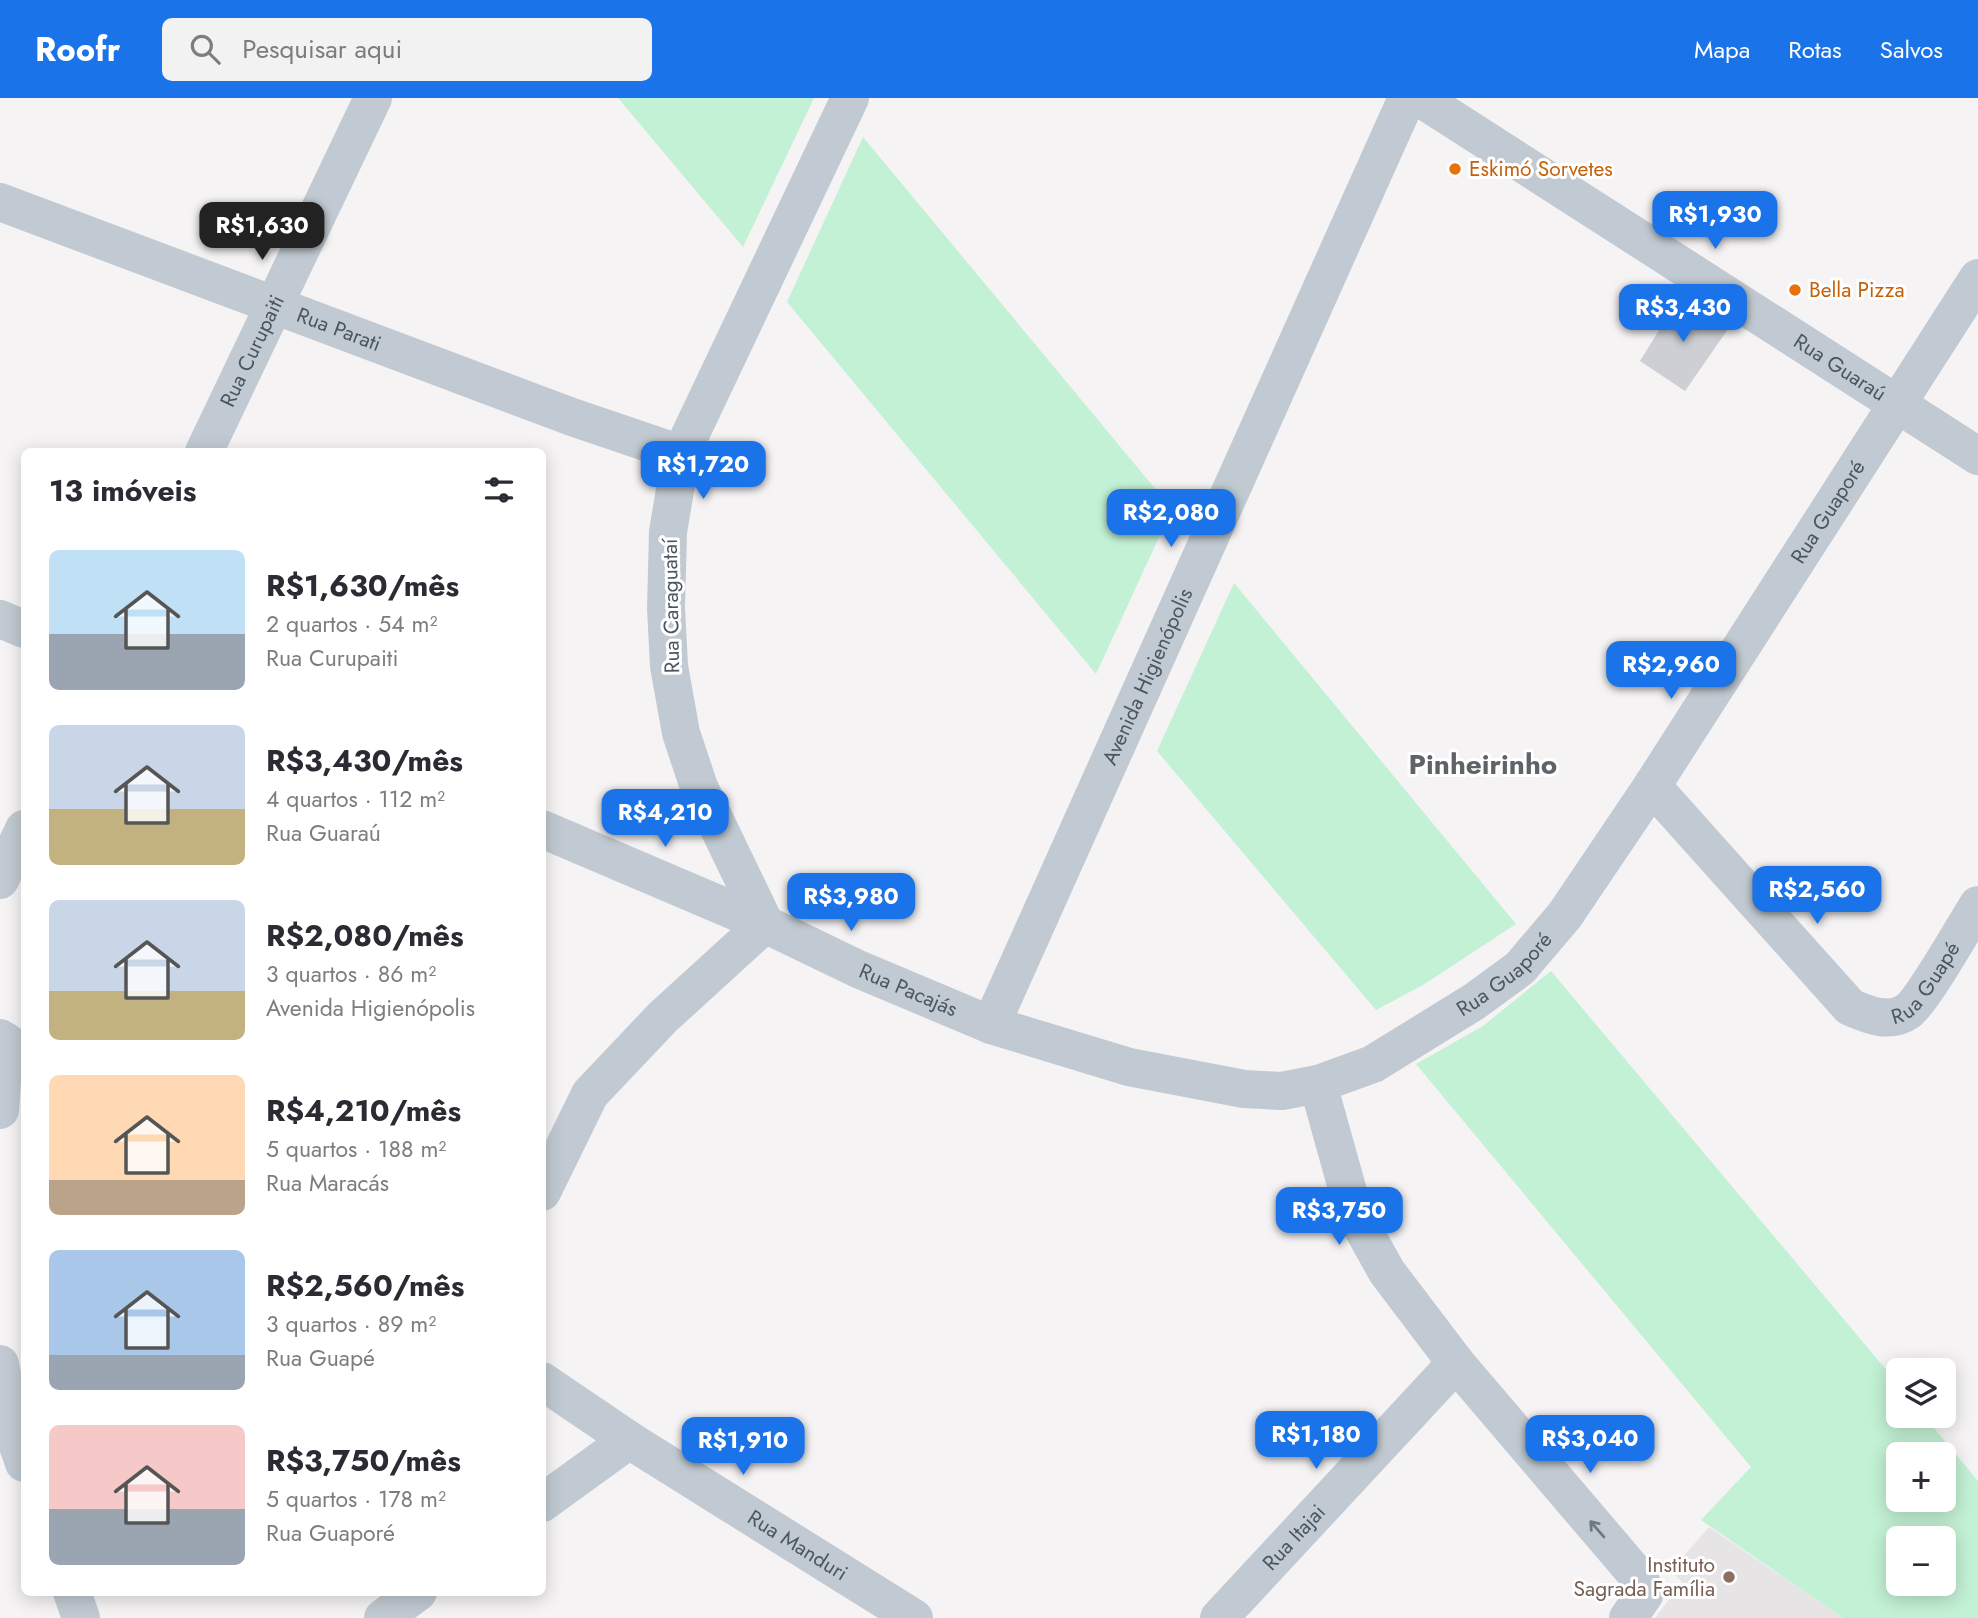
<!DOCTYPE html>
<html lang="pt">
<head>
<meta charset="utf-8">
<style>
  body { margin:0; font-family:Jost,sans-serif; background:#f2f2f3; color:#2b2b33; height:100vh; display:flex; flex-direction:column; font-size:26px; white-space:nowrap }
  * { box-sizing:border-box; margin:0 }
  p { font-size:23px; color:#7c7c81 }
  .icon { flex:none; width:38px; height:38px; fill:none; stroke:currentColor; stroke-width:2; stroke-linecap:round; stroke-linejoin:round }
  .map { position:relative; flex:1; overflow:hidden }
  .sheet { position:absolute; left:21px; top:350px; width:525px; height:1148px; display:flex; flex-direction:column; background:#fff; border-radius:10px; box-shadow:0 4px 18px #0003 }
  .sheet>* { flex:none }
  .fabs { position:absolute; left:1886px; top:1260px; display:grid; gap:14px }
  .fabs a { display:grid; place-items:center; width:70px; height:70px; border-radius:10px; background:#fff; box-shadow:0 4px 18px #0003; font-size:35px }
  .price { position:absolute; translate:-50% -60px; padding:0 16px; border-radius:14px; background:#1a73e8; color:#fff; font-size:23px; line-height:46px; filter:drop-shadow(0 2px 4px #0008) }
  .price::after { content:''; position:absolute; left:50%; top:42px; width:21px; height:16px; margin-left:-10px; background:inherit; clip-path:polygon(0 0,100% 0,50% 100%) }
  .price.on { background:#222; color:#fff }
  ul { padding:0; list-style:none }
  li { display:flex; align-items:center; gap:21px; height:175px; padding:0 28px }
  li span { display:grid; place-items:center; flex:none; width:196px; height:140px; border-radius:10px; color:#555 }
  li>.icon { margin-inline-start:auto }
  span .icon { width:84px; height:84px; fill:#fffc; stroke-width:1 }
  li b { font-size:30px }
  h2 { display:flex; justify-content:space-between; align-items:center; height:84px; padding:0 28px; font-size:30px }
  header { display:flex; align-items:center; gap:42px; box-sizing:border-box; height:98px; padding:0 35px; background:#1a73e8; color:#fff }
  header strong { font-size:33px }
  nav { display:flex; gap:38px; margin-inline-start:auto; font-size:24px }
  .search { width:490px; height:63px; background:#f2f2f3; display:flex; align-items:center; gap:18px; box-sizing:border-box; padding:0 24px; border-radius:10px; color:#7c7c81; font-size:26px }
  .map>svg:first-child { display:block }
  .education { fill:#e6e4e5 }
  .green { fill:#c3f1d5; fill-rule:evenodd }
  .building { fill:#cdcfd5 }
  .lines { fill:none; stroke-linecap:round; stroke-linejoin:round }
  .minor { stroke:#c1cad2; stroke-width:38 }
  .tertiary { stroke:#c1cad2; stroke-width:38 }
  .oneway { stroke:#6e7983 }
  .food-dot { fill:#e8710a; stroke:#fff; stroke-width:2.5 }
  .education-dot { fill:#8d6e63; stroke:#fff; stroke-width:2.5 }
  .labels { text-anchor:middle; stroke-width:6; stroke-linejoin:round; paint-order:stroke }
  .food-label { font-size:21px; fill:#c56008; stroke:#fff; text-anchor:start }
  .street-label { font-size:21px; fill:#4a5661; stroke:#fff }
  .education-label { font-size:21px; fill:#785e54; stroke:#fff; text-anchor:end }
  .district-label { font-size:28px; font-weight:bold; fill:#5f6368; stroke:#fff }
</style>
</head>
<body>
<header>
<strong>Roofr</strong>
<div class="search"><svg class="icon" aria-label="search" viewBox="0 0 24 24"><circle cx="10" cy="10" r="6"/><path d="M15 15l6 6"/></svg>Pesquisar aqui</div>
<nav><a>Mapa</a><a>Rotas</a><a>Salvos</a></nav>
</header>
<div class="map">
<svg width="1978" height="1520" viewBox="0 0 1978 1520">
  <rect width="100%" height="100%" fill="#f5f3f3"/>
  <!-- education -->
  <path class="education" d="M1709,1429L1843,1520H1655L1682,1484L1671,1473Z"/>
  <!-- green -->
  <g class="green">
    <path d="M618,0H814L743,149Z"/>
    <path d="M863,39L1172,411L1096,576L787,204Z"/>
    <path d="M1234,485L1516,826L1423,887L1376,912L1157,653Z"/>
    <path d="M1551,873L1899,1287V1318H1924L1978,1383V1520H1843L1701,1422L1751,1369L1416,966L1483,928ZM1899,1356H1944V1402H1899ZM1899,1440H1944V1486H1899Z"/>
  </g>
  <!-- building -->
  <path class="building" d="M1679,200L1728,231L1685,293L1640,263Z"/>
  <g class="lines">
    <!-- minor -->
    <g class="minor">
      <path id="s1" d="M1420,0L1978,358"/>
      <path id="s2" d="M0,104L572,319L681,356"/>
      <path id="s3" d="M204,354L373,0"/>
      <path d="M0,521L24,531"/>
      <path id="s4" d="M1652,688L1850,909C1868,917 1890,926 1908,913C1923,902 1965,827 1978,807"/>
      <path d="M542,731L765,826"/>
      <path d="M0,782L24,731"/>
      <path d="M765,826L699,689L681,635L669,568L666,510L668,434L681,356L850,0"/>
      <path id="s5" d="M991,927L1407,0"/>
      <path d="M1318,986L1354,1115L1387,1174L1456,1265L1636,1476L1642,1486L1644,1497L1628,1520"/>
      <path d="M0,1012L5,943"/>
      <path id="s6" d="M542,1094L590,996L663,919L765,826L858,871L991,927L1129,969L1244,991L1282,993L1318,986L1373,966L1475,903L1520,870L1565,817L1652,688L1978,180"/>
      <path d="M0,1266L13,1333L24,1365"/>
      <path d="M542,1405L629,1342"/>
      <path d="M72,1494L81,1520"/>
      <path d="M383,1520L418,1494"/>
      <path id="s7" d="M1219,1520L1456,1265"/>
    </g>
    <!-- tertiary -->
    <g class="tertiary">
      <path d="M0,940L24,955"/>
      <path id="s8" d="M542,1283L629,1342L914,1520"/>
    </g>
  </g>
  <!-- one-way arrows -->
  <defs><path id="oneway-shaft" d="M-6 0H5M1.5-3L5.5 0L1.5 3" fill="none" stroke-width="1.6" stroke-linecap="round" stroke-linejoin="round" transform="scale(1.75)"/></defs>
  <use class="oneway" href="#oneway-shaft" transform="translate(1597 1431) rotate(-131)"/>
  <!-- markers -->
  <g class="food-dot">
    <circle cx="1455" cy="71" r="7"/>
    <circle cx="1795" cy="192" r="7"/>
  </g>
  <circle class="education-dot" cx="1729" cy="1479" r="7"/>
  <g class="labels">
    <!-- food labels -->
    <g class="food-label">
      <text x="1469" y="78">Eskimó Sorvetes</text>
      <text x="1809" y="199">Bella Pizza</text>
    </g>
    <!-- street labels -->
    <g class="street-label">
      <text dy="7" stroke="none"><textPath href="#s2" startOffset="362">Rua Parati</textPath></text>
      <text dy="7" stroke="none"><textPath href="#s3" startOffset="112">Rua Curupaiti</textPath></text>
      <text dy="7" stroke="none"><textPath href="#s1" startOffset="499">Rua Guaraú</textPath></text>
      <text dy="7" stroke="none"><textPath href="#s6" startOffset="1722">Rua Guaporé</textPath></text>
      <text transform="translate(671 508) rotate(-91)" y="7">Rua Caraguataí</text>
      <text dy="7" stroke="none"><textPath href="#s5" startOffset="382">Avenida Higienópolis</textPath></text>
      <text dy="7" stroke="none"><textPath href="#s6" startOffset="1155">Rua Guaporé</textPath></text>
      <text dy="7" stroke="none"><textPath href="#s4" startOffset="390">Rua Guapé</textPath></text>
      <text dy="7" stroke="none"><textPath href="#s6" startOffset="511">Rua Pacajás</textPath></text>
      <text dy="7" stroke="none"><textPath href="#s7" startOffset="110">Rua Itajai</textPath></text>
      <text dy="7" stroke="none"><textPath href="#s8" startOffset="304">Rua Manduri</textPath></text>
    </g>
    <!-- education labels -->
    <g class="education-label">
      <text x="1715" y="1474">Instituto<tspan x="1715" dy="24">Sagrada Família</tspan></text>
    </g>
    <!-- district labels -->
    <g class="district-label">
      <text x="1483" y="676">Pinheirinho</text>
    </g>
  </g>
</svg>
<div class="fabs">
<a><svg class="icon" aria-label="layers" viewBox="0 0 24 24"><path d="M12 4l9 5-9 5-9-5zM3 14l9 5 9-5"/></svg></a>
<a>+</a>
<a>−</a>
</div>
<b class="price" style="left:1715px;top:153px">R$1,930</b>
<b class="price on" style="left:262px;top:164px">R$1,630</b>
<b class="price" style="left:1683px;top:246px">R$3,430</b>
<b class="price" style="left:703px;top:403px">R$1,720</b>
<b class="price" style="left:1171px;top:451px">R$2,080</b>
<b class="price" style="left:1671px;top:603px">R$2,960</b>
<b class="price" style="left:665px;top:751px">R$4,210</b>
<b class="price" style="left:1817px;top:828px">R$2,560</b>
<b class="price" style="left:851px;top:835px">R$3,980</b>
<b class="price" style="left:1339px;top:1149px">R$3,750</b>
<b class="price" style="left:1316px;top:1373px">R$1,180</b>
<b class="price" style="left:1590px;top:1377px">R$3,040</b>
<b class="price" style="left:743px;top:1379px">R$1,910</b>
<section class="sheet">
<h2>13 imóveis<svg class="icon" aria-label="filters" viewBox="0 0 24 24"><path d="M4 7h16M4 17h16"/><circle cx="9" cy="7" r="2"/><circle cx="15" cy="17" r="2"/></svg></h2>
<ul>
<li><span style="background:linear-gradient(#bfe0f5 60%,#9aa5b1 0)"><svg class="icon" aria-label="home" viewBox="0 0 24 24"><path d="M3 11l9-7 9 7M6 9v11h12V9"/></svg></span><div><b>R$1,630/mês</b><p>2 quartos · 54 m²</p><p>Rua Curupaiti</p></div></li>
<li><span style="background:linear-gradient(#c9d6e8 60%,#c2b280 0)"><svg class="icon" aria-label="home" viewBox="0 0 24 24"><path d="M3 11l9-7 9 7M6 9v11h12V9"/></svg></span><div><b>R$3,430/mês</b><p>4 quartos · 112 m²</p><p>Rua Guaraú</p></div></li>
<li><span style="background:linear-gradient(#c9d6e8 65%,#c2b280 0)"><svg class="icon" aria-label="home" viewBox="0 0 24 24"><path d="M3 11l9-7 9 7M6 9v11h12V9"/></svg></span><div><b>R$2,080/mês</b><p>3 quartos · 86 m²</p><p>Avenida Higienópolis</p></div></li>
<li><span style="background:linear-gradient(#ffd9b3 75%,#b9a48a 0)"><svg class="icon" aria-label="home" viewBox="0 0 24 24"><path d="M3 11l9-7 9 7M6 9v11h12V9"/></svg></span><div><b>R$4,210/mês</b><p>5 quartos · 188 m²</p><p>Rua Maracás</p></div></li>
<li><span style="background:linear-gradient(#a9c7e8 75%,#9aa5b1 0)"><svg class="icon" aria-label="home" viewBox="0 0 24 24"><path d="M3 11l9-7 9 7M6 9v11h12V9"/></svg></span><div><b>R$2,560/mês</b><p>3 quartos · 89 m²</p><p>Rua Guapé</p></div></li>
<li><span style="background:linear-gradient(#f6c9c9 60%,#9aa5b1 0)"><svg class="icon" aria-label="home" viewBox="0 0 24 24"><path d="M3 11l9-7 9 7M6 9v11h12V9"/></svg></span><div><b>R$3,750/mês</b><p>5 quartos · 178 m²</p><p>Rua Guaporé</p></div></li>
</ul>
</section>
</div>
</body>
</html>
